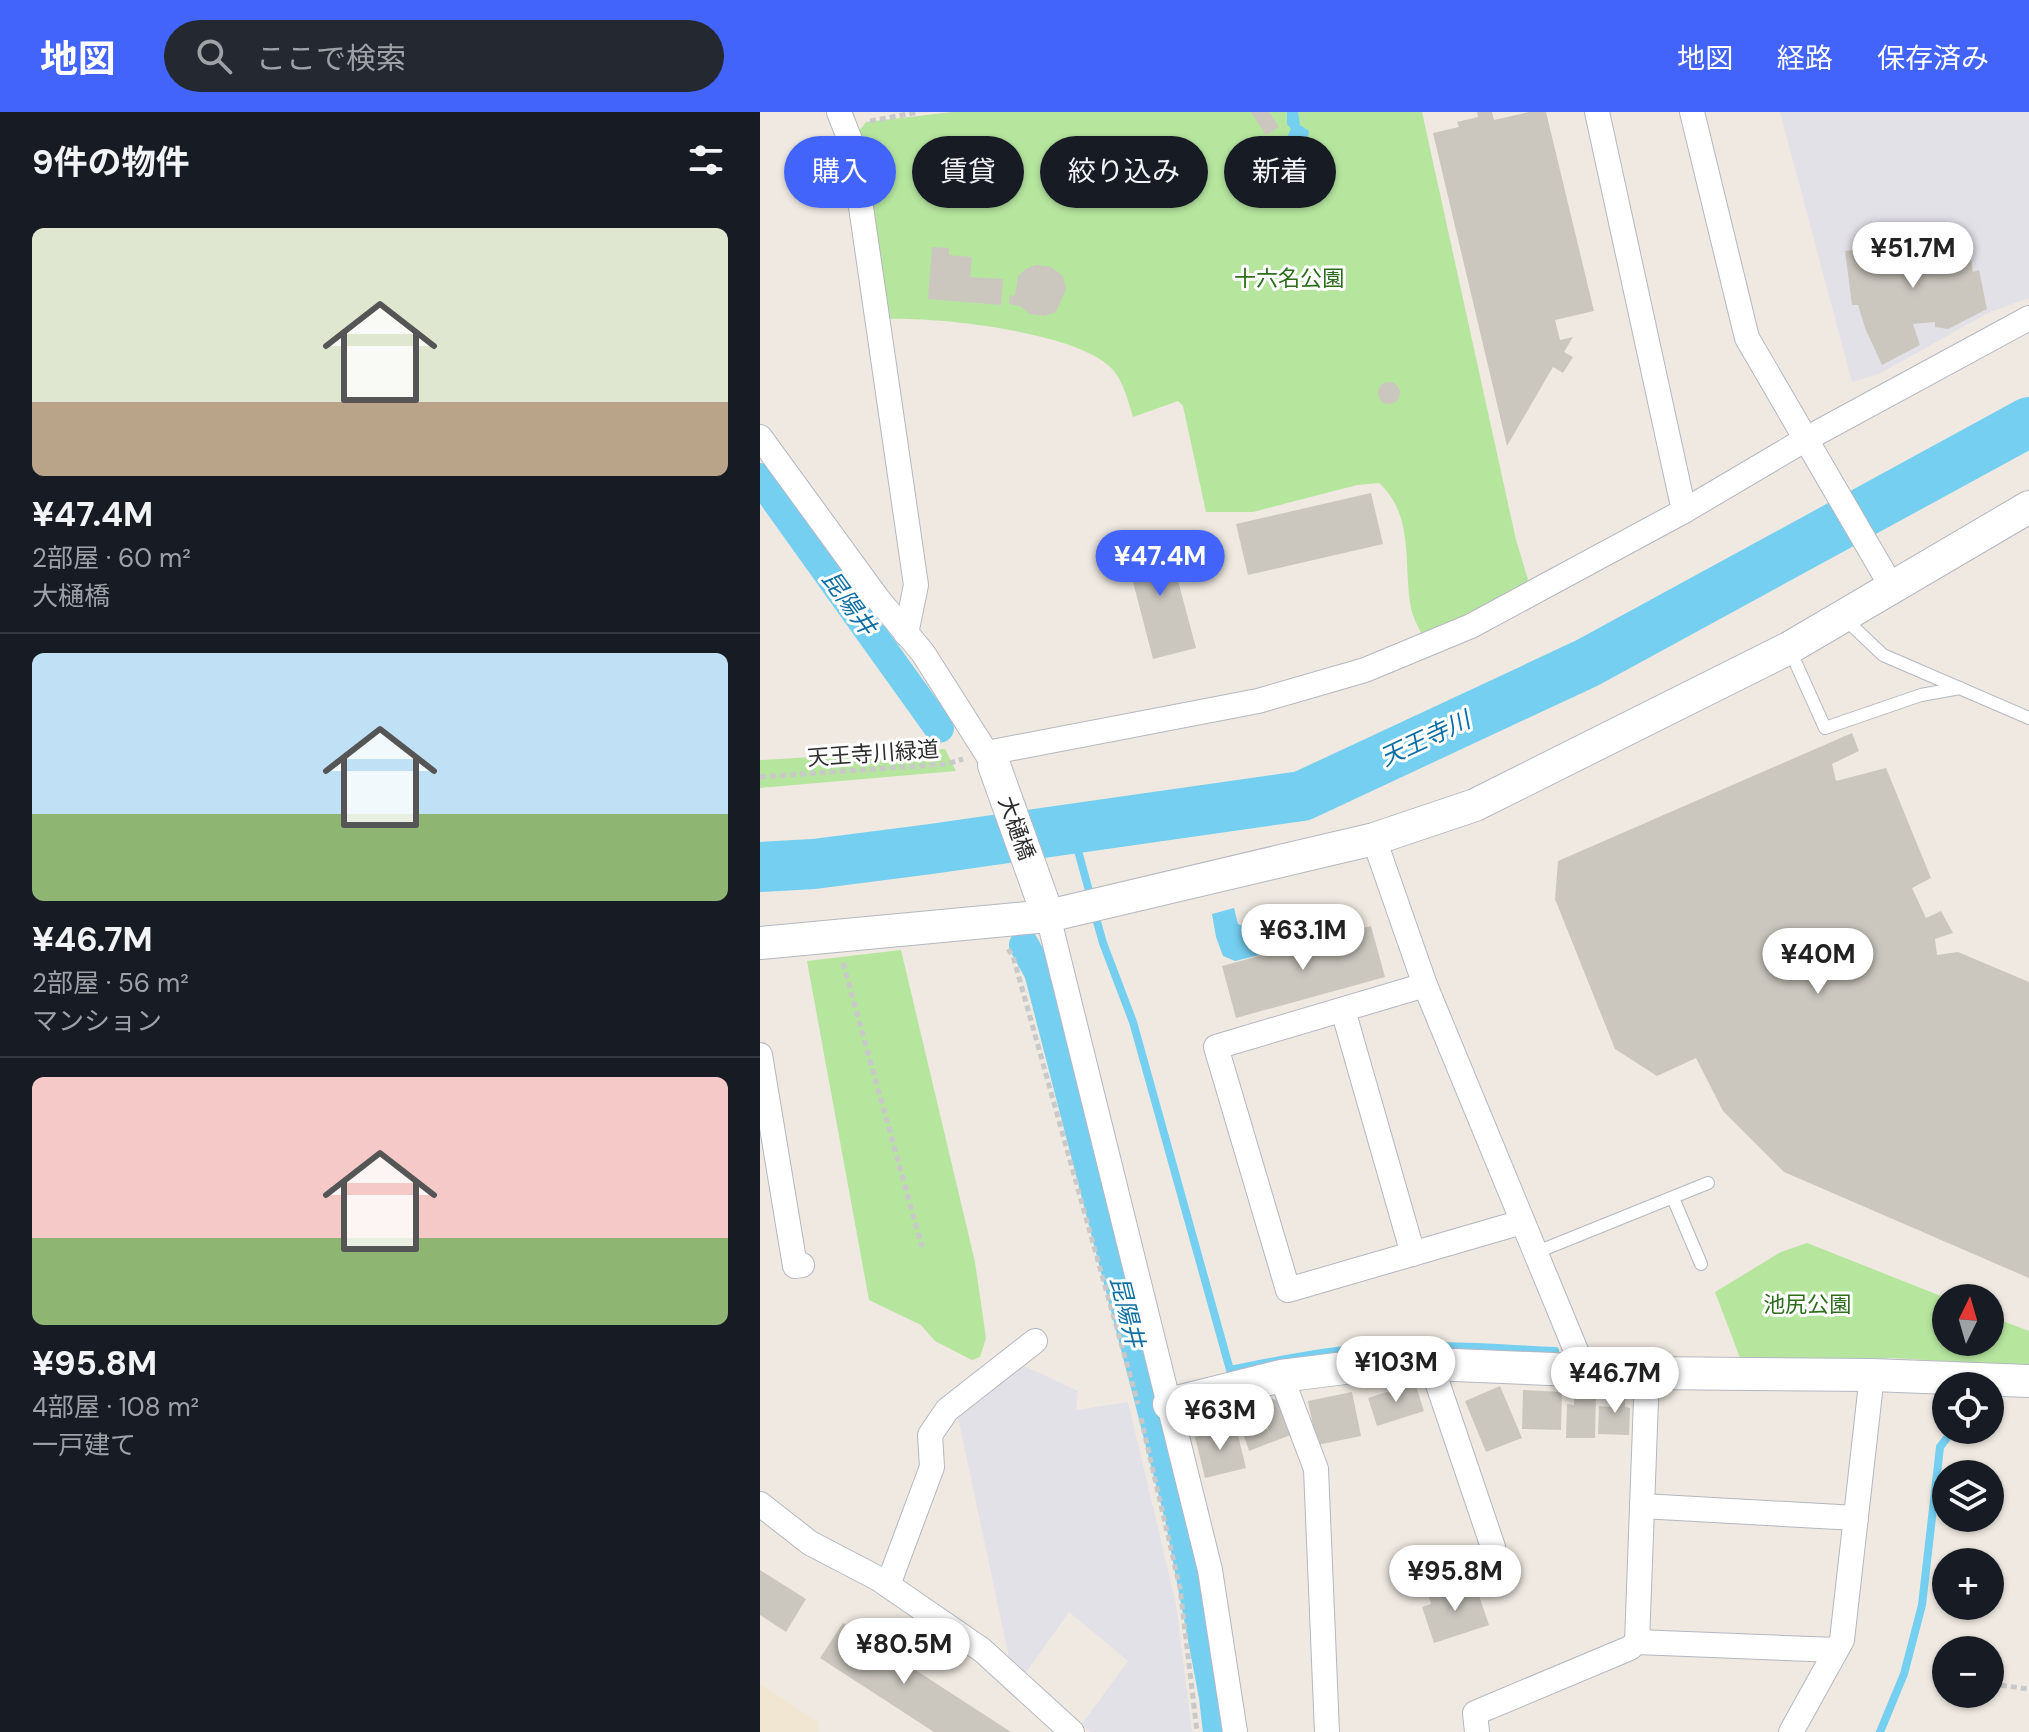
<!DOCTYPE html>
<html lang="ja">
<head>
<meta charset="utf-8">
<style>
  body { margin:0; font-family:"DM Sans","Noto Sans JP",sans-serif; background:#242831; color:#f1f3f6; height:100vh; display:flex; flex-direction:column; font-size:30px; white-space:nowrap }
  * { box-sizing:border-box; margin:0 }
  p { font-size:26px; color:#9ea1a6 }
  .icon { flex:none; width:44px; height:44px; fill:none; stroke:currentColor; stroke-width:2; stroke-linecap:round; stroke-linejoin:round }
  .map { position:relative; flex:1; overflow:hidden }
  .sheet { display:flex; flex-direction:column; background:#171b24; width:760px }
  .sheet>* { flex:none }
  .hud { position:absolute; left:24px; top:24px; width:760px; height:72px; display:flex; gap:16px }
  .needle { width:52px; rotate:5deg }
  .controls { position:absolute; left:1172px; top:1172px; display:grid; gap:16px }
  .controls a { display:grid; place-items:center; width:72px; height:72px; border-radius:50%; background:#171b24; box-shadow:0 2px 6px #0004; font-size:40px }
  .price { position:absolute; translate:-50% -68px; padding:0 18px; border-radius:28px; background:#fff; color:#222; font-size:26px; line-height:52px; filter:drop-shadow(0 2px 4px #0008) }
  .price::after { content:''; position:absolute; left:50%; top:48px; width:24px; height:18px; margin-left:-12px; background:inherit; clip-path:polygon(0 0,100% 0,50% 100%) }
  .price.current { background:#4264fb; color:#fff }
  ul { padding:0; list-style:none }
  li { display:grid; align-content:center; gap:16px; height:424px; padding:0 32px }
  li+li { border-top:2px solid #363941 }
  li span { display:grid; place-items:center; height:248px; border-radius:12px; color:#555 }
  li>.icon { margin-inline-start:auto }
  span .icon { width:144px; height:144px; fill:#fffc; stroke-width:1 }
  li b { font-size:34px }
  h2 { display:flex; justify-content:space-between; align-items:center; height:96px; padding:0 32px; font-size:34px }
  .pill { padding:0 28px; border-radius:36px; background:#171b24; box-shadow:0 2px 6px #0004; font-size:28px; line-height:72px }
  .pill.current { background:#4264fb; color:#fff }
  header { display:flex; align-items:center; gap:48px; box-sizing:border-box; height:112px; padding:0 40px; background:#4264fb; color:#fff }
  header strong { font-size:38px }
  nav { display:flex; gap:44px; margin-inline-start:auto; font-size:28px }
  .search { width:560px; height:72px; background:#242831; display:flex; align-items:center; gap:20px; box-sizing:border-box; padding:0 28px; border-radius:44px; color:#9ea1a6; font-size:30px }
  main { display:flex; flex:1; min-height:0 }
  .map>svg:first-child { display:block }
  .industrial { fill:#e3e1e8 }
  .education { fill:#f0e6d1 }
  .green { fill:#b6e59e }
  .water { fill:#75cff0 }
  .lines { fill:none; stroke-linecap:round; stroke-linejoin:round }
  .stream { stroke:#75cff0; stroke-width:8 }
  .canal { stroke:#75cff0; stroke-width:30 }
  .river { stroke:#75cff0; stroke-width:50 }
  .building { fill:#cbc7bf }
  .service-casing { stroke:#b4b7c1; stroke-width:14 }
  .minor-casing { stroke:#b4b7c1; stroke-width:26 }
  .tertiary-casing { stroke:#b4b7c1; stroke-width:34 }
  .path { stroke:#c9c9c9; stroke-width:5; stroke-dasharray:6 4; stroke-linecap:butt }
  .service { stroke:#fff; stroke-width:12 }
  .minor { stroke:#fff; stroke-width:24 }
  .tertiary { stroke:#fff; stroke-width:32 }
  .labels { text-anchor:middle; stroke-width:6; stroke-linejoin:round; paint-order:stroke }
  .park-label { font-size:22px; fill:#2c6e1b; stroke:#fff }
  .street-label { font-size:22px; fill:#2e2e2e; stroke:#fff }
  .water-label { font-size:24px; font-style:italic; fill:#0d6fa3; stroke:#fff }
</style>
</head>
<body>
<header>
<strong>地図</strong>
<div class="search"><svg class="icon" aria-label="search" viewBox="0 0 24 24"><circle cx="10" cy="10" r="6"/><path d="M15 15l6 6"/></svg>ここで検索</div>
<nav><a>地図</a><a>経路</a><a>保存済み</a></nav>
</header>
<main>
<section class="sheet">
<h2>9件の物件<svg class="icon" aria-label="filters" viewBox="0 0 24 24"><path d="M4 7h16M4 17h16"/><circle cx="9" cy="7" r="2"/><circle cx="15" cy="17" r="2"/></svg></h2>
<ul>
<li><span style="background:linear-gradient(#dfe7d0 70%,#b9a48a 0)"><svg class="icon" aria-label="home" viewBox="0 0 24 24"><path d="M3 11l9-7 9 7M6 9v11h12V9"/></svg></span><div><b>¥47.4M</b><p>2部屋 · 60 m²</p><p>大樋橋</p></div></li>
<li><span style="background:linear-gradient(#bfe0f5 65%,#8fb573 0)"><svg class="icon" aria-label="home" viewBox="0 0 24 24"><path d="M3 11l9-7 9 7M6 9v11h12V9"/></svg></span><div><b>¥46.7M</b><p>2部屋 · 56 m²</p><p>マンション</p></div></li>
<li><span style="background:linear-gradient(#f6c9c9 65%,#8fb573 0)"><svg class="icon" aria-label="home" viewBox="0 0 24 24"><path d="M3 11l9-7 9 7M6 9v11h12V9"/></svg></span><div><b>¥95.8M</b><p>4部屋 · 108 m²</p><p>一戸建て</p></div></li>
</ul>
</section>
<div class="map">
<svg width="1269" height="1620" viewBox="0 0 1269 1620">
  <rect width="100%" height="100%" fill="#efe9e1"/>
  <!-- industrial -->
  <g class="industrial">
    <path d="M1020,0H1269V186L1228,201L1119,262L1092,270Z"/>
    <path d="M251,1254H264L318,1279L316,1298L368,1290L416,1492L432,1620H330L322,1612L368,1549L309,1500L265,1562L250,1550L196,1296Z"/>
  </g>
  <!-- education -->
  <path class="education" d="M0,1572L58,1610V1620H0Z"/>
  <!-- green -->
  <g class="green">
    <path d="M192,0H662L756,428L769,471L663,525C659,516 653,506 651,496C643,452 655,404 619,371L597,373L493,400H446L423,294L418,289L373,305C368,289 364,272 354,259C323,220 177,205 128,207L96,23L106,10Z"/>
    <path d="M185,637L196,659L0,676V648Z"/>
    <path d="M141,838L215,1150L226,1226L220,1245L212,1248L175,1229L161,1213L109,1188L47,849Z"/>
    <path d="M1047,1131L1186,1186V1230H1230V1204L1269,1219V1254L1132,1246L982,1251L955,1180L1021,1140Z"/>
  </g>
  <!-- water -->
  <g class="water">
    <path d="M527,0H538L540,13L549,19L547,35L535,37L528,32L527,25L531,17L527,12Z"/>
    <path d="M474,796L478,812L496,819L501,835L497,837L499,843L475,849L463,844L456,825L452,802Z"/>
  </g>
  <g class="lines">
    <!-- stream -->
    <g class="stream">
      <path d="M312,717L331,786"/>
      <path d="M334,799L343,831L373,910L470,1258C514,1249 558,1240 604,1236C667,1231 731,1236 795,1239"/>
      <path d="M1120,1620L1144,1562L1162,1493L1180,1335L1193,1318"/>
    </g>
    <!-- canal -->
    <g class="canal">
      <path d="M0,366L179,616"/>
      <path d="M264,833L279,860L420,1406L454,1585L458,1620"/>
    </g>
    <!-- river -->
    <path class="river" d="M0,755L54,752L171,737L542,684L827,551L1269,310"/>
  </g>
  <!-- building -->
  <g class="building">
    <path d="M491,0H509L519,15L506,23Z"/>
    <path d="M717,0H732L734,8L769,0H786L834,199L795,208L800,228L813,225L804,240L813,245L803,261L793,255L747,334L673,21L699,15L697,10L718,5Z"/>
    <path d="M1207,122L1213,160L1219,158L1227,197L1188,217L1175,215V210L1153,212L1160,233L1122,253L1105,216L1098,193H1092L1085,139Z"/>
    <path d="M172,135L189,136V143L212,145L210,165L243,167L241,193L168,187Z"/>
    <path d="M276,153L291,155L303,164L306,177L296,200L284,204L270,202L260,194L249,192L250,183L255,184L258,164L266,157Z"/>
    <circle cx="629" cy="281" r="11"/>
    <path d="M611,381L623,432L488,463L476,412Z"/>
    <path d="M406,424L436,536L393,547L364,435Z"/>
    <path d="M1092,621L1099,639L1072,652L1076,669L1126,656L1171,766L1152,776L1166,806L1181,799L1193,821L1175,827L1177,843L1198,840L1269,870V1166L1024,1060L963,999L936,946L897,964L855,937L795,787L798,749Z"/>
    <path d="M611,814L625,865L476,906L462,854Z"/>
    <path d="M655,1271L664,1299L617,1314L608,1286Z"/>
    <path d="M740,1274L762,1326L726,1340L705,1289Z"/>
    <path d="M851,1276H865V1295L870,1296L869,1323L838,1322L839,1294L851,1295Z"/>
    <path d="M763,1278L802,1280L801,1318L762,1317Z"/>
    <path d="M814,1279H836L835,1326H806L807,1292L814,1293Z"/>
    <path d="M592,1280L601,1324L557,1333L548,1289Z"/>
    <path d="M510,1286L521,1290L533,1322L489,1339L479,1309L501,1301L511,1326L499,1290Z"/>
    <path d="M476,1315L486,1356L445,1366L435,1325Z"/>
    <path d="M0,1458L46,1487L26,1520L0,1503Z"/>
    <path d="M714,1469L729,1513L674,1531L662,1495L671,1492L669,1485Z"/>
    <path d="M83,1511L251,1620H174L60,1546Z"/>
  </g>
  <g class="lines">
    <defs>
      <g id="service">
        <path d="M1084,506L1123,543L1269,606"/>
        <path d="M1029,536L1065,616L1161,583L1200,576"/>
        <path d="M913,1086L941,1152"/>
        <path d="M777,1140L948,1071"/>
      </g>
      <g id="minor">
        <path d="M79,0L92,33L156,473L146,522"/>
        <path d="M837,0L924,399"/>
        <path d="M932,0L987,226L1133,477"/>
        <path d="M0,325L118,487L163,541L234,653"/>
        <path d="M227,641L498,589L605,558L711,514L924,399L1046,327L1269,206"/>
        <path d="M614,727L665,873L456,935L528,1178L762,1110"/>
        <path d="M288,804L450,1458L475,1620"/>
        <path d="M665,873L824,1258"/>
        <path d="M583,898L653,1142"/>
        <path d="M0,943L35,1154L42,1153"/>
        <path d="M671,1252L733,1435"/>
        <path d="M521,1264L556,1357L567,1620"/>
        <path d="M0,1392L50,1431L119,1467L222,1538L312,1620"/>
        <path d="M882,1394L1096,1406"/>
        <path d="M128,1473L172,1355L170,1323L187,1298L275,1229"/>
        <path d="M877,1530L887,1261"/>
        <path d="M717,1620L715,1601L870,1536L877,1530L1076,1538"/>
        <path d="M1031,1620L1082,1528L1112,1263"/>
      </g>
      <g id="tertiary">
        <path d="M234,653L288,804"/>
        <path d="M0,831L288,804L614,727L715,693L1029,536L1269,395"/>
        <path d="M409,1292L521,1264L601,1254L671,1252L887,1261L1112,1263L1269,1269"/>
      </g>
    </defs>
    <!-- service casing -->
    <use href="#service" class="service-casing"/>
    <!-- minor casing -->
    <use href="#minor" class="minor-casing"/>
    <!-- tertiary casing -->
    <use href="#tertiary" class="tertiary-casing"/>
    <!-- path -->
    <g class="path">
      <path d="M110,9L159,0"/>
      <path d="M0,665L187,652L203,647"/>
      <path d="M248,837L253,844L378,1292"/>
      <path d="M83,851L162,1135"/>
      <path d="M381,1306L420,1476L437,1620"/>
      <path d="M1231,1572L1269,1577"/>
    </g>
    <!-- service -->
    <use href="#service" class="service"/>
    <!-- minor -->
    <use href="#minor" class="minor"/>
    <!-- tertiary -->
    <use href="#tertiary" class="tertiary"/>
  </g>
  <g class="labels">
    <!-- park labels -->
    <g class="park-label">
      <text x="529" y="174">十六名公園</text>
      <text x="1047" y="1200">池尻公園</text>
    </g>
    <!-- street labels -->
    <g class="street-label">
      <text transform="translate(113 641) rotate(-4)" y="8">天王寺川緑道</text>
      <text transform="translate(257 716) rotate(70)" y="8">大樋橋</text>
    </g>
    <!-- water labels -->
    <g class="water-label">
      <text transform="translate(89 491) rotate(54)" y="8">昆陽井</text>
      <text transform="translate(665 627) rotate(-25)" y="8">天王寺川</text>
      <text transform="translate(367 1200) rotate(76)" y="8">昆陽井</text>
    </g>
  </g>
</svg>
<div class="controls">
<a><svg class="needle" viewBox="-14 -14 28 28"><path d="M0-13l5 13h-10z" fill="#e53935"/><path d="M0 13l5-13h-10z" fill="#9ea1a6"/></svg></a>
<a><svg class="icon" aria-label="locate" viewBox="0 0 24 24"><circle cx="12" cy="12" r="6"/><path d="M12 2v4M12 18v4M2 12h4M18 12h4"/></svg></a>
<a><svg class="icon" aria-label="layers" viewBox="0 0 24 24"><path d="M12 4l9 5-9 5-9-5zM3 14l9 5 9-5"/></svg></a>
<a>+</a>
<a>−</a>
</div>
<b class="price" style="left:1153px;top:178px">¥51.7M</b>
<b class="price current" style="left:400px;top:486px">¥47.4M</b>
<b class="price" style="left:543px;top:860px">¥63.1M</b>
<b class="price" style="left:1058px;top:884px">¥40M</b>
<b class="price" style="left:636px;top:1292px">¥103M</b>
<b class="price" style="left:855px;top:1303px">¥46.7M</b>
<b class="price" style="left:460px;top:1340px">¥63M</b>
<b class="price" style="left:695px;top:1501px">¥95.8M</b>
<b class="price" style="left:144px;top:1574px">¥80.5M</b>
<div class="hud">
<a class="pill current">購入</a>
<a class="pill">賃貸</a>
<a class="pill">絞り込み</a>
<a class="pill">新着</a>
</div>
</div>
</main>
</body>
</html>
